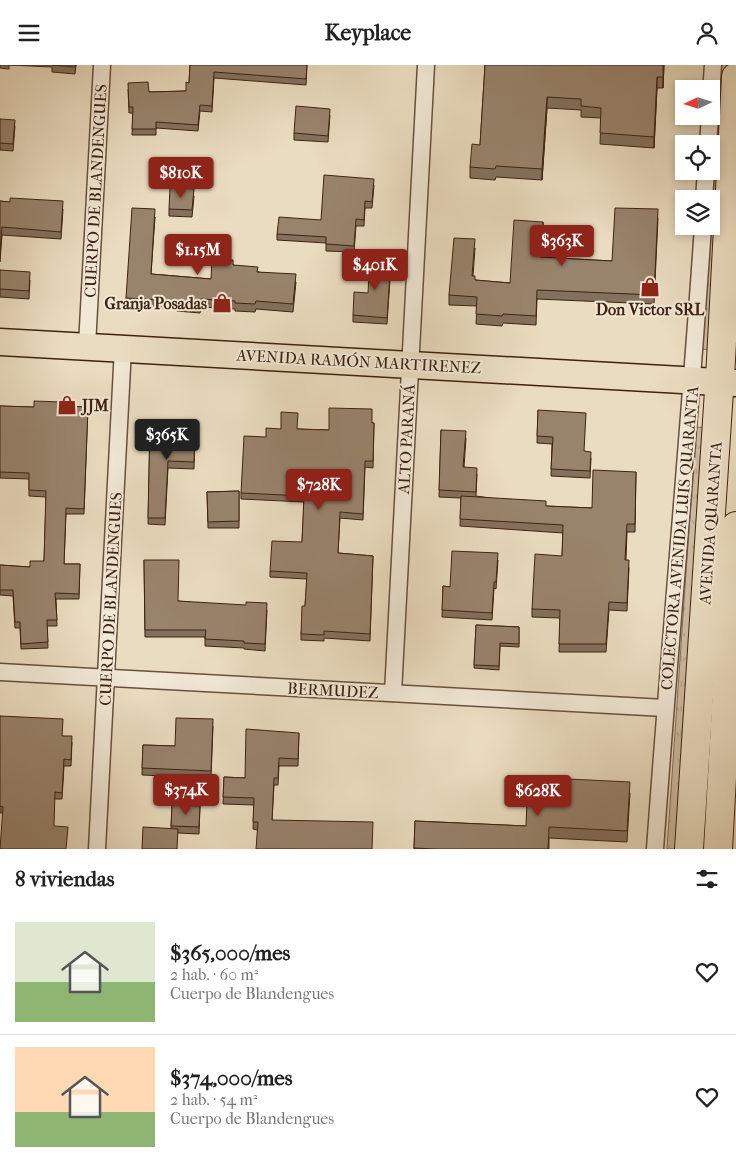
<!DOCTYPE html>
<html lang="es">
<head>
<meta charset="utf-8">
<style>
  body { margin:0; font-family:"IM FELL French Canon",serif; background:#f6f6f6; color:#222; height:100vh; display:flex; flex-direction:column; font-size:19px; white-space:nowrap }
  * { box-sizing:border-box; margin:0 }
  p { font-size:16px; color:#767676 }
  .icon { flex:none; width:28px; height:28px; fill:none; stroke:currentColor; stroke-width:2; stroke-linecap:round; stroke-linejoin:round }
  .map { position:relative; height:784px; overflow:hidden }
  .sheet { display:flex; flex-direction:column; background:#fff; flex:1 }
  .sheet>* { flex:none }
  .needle { width:32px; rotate:266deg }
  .tools { position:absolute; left:675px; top:15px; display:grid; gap:10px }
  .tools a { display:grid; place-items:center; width:45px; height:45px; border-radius:0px; background:#fff; box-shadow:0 2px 8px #0003; font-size:25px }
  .price { position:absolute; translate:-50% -42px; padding:0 11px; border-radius:5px; background:#8f2418; color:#fff; font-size:16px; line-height:32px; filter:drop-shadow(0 1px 2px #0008) }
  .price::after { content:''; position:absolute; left:50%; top:30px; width:15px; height:11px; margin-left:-8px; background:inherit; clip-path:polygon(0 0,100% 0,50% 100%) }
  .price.current { background:#222; color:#fff }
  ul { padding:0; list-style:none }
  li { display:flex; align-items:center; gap:15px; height:125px; padding:0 15px }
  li+li { border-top:1px solid #e0e0e0 }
  li span { display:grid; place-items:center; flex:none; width:140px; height:100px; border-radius:0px; color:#555 }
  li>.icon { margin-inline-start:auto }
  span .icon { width:60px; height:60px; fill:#fffc; stroke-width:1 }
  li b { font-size:21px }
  h2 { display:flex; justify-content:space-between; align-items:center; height:60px; padding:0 15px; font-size:21px }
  header { display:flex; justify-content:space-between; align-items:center; height:65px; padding:0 15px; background:#fff; font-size:22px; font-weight:700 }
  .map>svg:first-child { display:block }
  .grass { fill:url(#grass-tufts); stroke:#866f59 }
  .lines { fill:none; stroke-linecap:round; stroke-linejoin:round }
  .minor-casing { stroke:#6a503c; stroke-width:19 }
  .primary-casing { stroke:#3f2210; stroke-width:29 }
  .trunk-casing { stroke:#3f2210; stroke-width:30 }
  .minor { stroke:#f1e8d6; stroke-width:16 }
  .primary { stroke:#eadcc0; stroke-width:26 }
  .trunk { stroke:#eadcc0; stroke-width:28 }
  .wall { fill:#83715d; stroke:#3f2210 }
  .shaded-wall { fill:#6a5c4c; stroke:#3f2210 }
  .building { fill:#98836c; stroke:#3f2210 }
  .labels { text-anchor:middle; stroke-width:4; stroke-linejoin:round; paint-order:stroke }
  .street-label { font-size:16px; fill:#3f2210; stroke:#f1e8d6 }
  .poi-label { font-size:16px; font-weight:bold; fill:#3f2210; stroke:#f1e8d6; text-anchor:end }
</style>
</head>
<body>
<header><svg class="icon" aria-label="menu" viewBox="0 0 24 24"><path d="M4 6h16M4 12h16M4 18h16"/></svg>Keyplace<svg class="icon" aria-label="person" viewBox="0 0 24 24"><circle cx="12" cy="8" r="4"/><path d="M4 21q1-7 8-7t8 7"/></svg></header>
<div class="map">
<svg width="736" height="784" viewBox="0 0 736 784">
  <defs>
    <pattern id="grass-tufts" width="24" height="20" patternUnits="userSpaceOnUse" patternTransform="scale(1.25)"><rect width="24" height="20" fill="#cdbca2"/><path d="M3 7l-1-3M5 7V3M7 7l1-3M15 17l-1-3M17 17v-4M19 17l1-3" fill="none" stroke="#b1a18a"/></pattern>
  </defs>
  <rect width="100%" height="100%" fill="#eadcc0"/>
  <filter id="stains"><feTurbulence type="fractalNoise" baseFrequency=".004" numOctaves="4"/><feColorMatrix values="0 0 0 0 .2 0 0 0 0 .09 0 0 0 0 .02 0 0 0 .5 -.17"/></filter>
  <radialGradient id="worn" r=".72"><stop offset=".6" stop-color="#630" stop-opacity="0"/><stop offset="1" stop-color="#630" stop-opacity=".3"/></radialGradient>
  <!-- grass -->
  <g class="grass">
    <path d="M719,0H732L716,285L700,284L708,161H711L710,134Z"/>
    <path d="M696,362L710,363L680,784H667Z"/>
  </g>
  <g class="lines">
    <defs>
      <g id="minor">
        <path d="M711,28L713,0"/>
        <path d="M708,79L710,51"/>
        <path d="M704,134L706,106"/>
        <path d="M87,281L102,0"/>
        <path d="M0,607L665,643"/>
        <path d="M393,628L426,0"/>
        <path d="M97,784L123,283"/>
        <path d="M655,784C670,576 689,369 703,161"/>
      </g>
      <path id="primary" d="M0,277L736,318"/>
      <g id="trunk">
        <path d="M689,784L721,295L736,12"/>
        <path d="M718,784L736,461"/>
      </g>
    </defs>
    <!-- minor casing -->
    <use href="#minor" class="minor-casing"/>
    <!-- primary casing -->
    <use href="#primary" class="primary-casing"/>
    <!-- trunk casing -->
    <use href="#trunk" class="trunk-casing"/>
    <!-- minor -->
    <use href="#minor" class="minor"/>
    <!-- primary -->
    <use href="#primary" class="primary"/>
    <!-- trunk -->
    <use href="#trunk" class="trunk"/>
  </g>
  <!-- wall -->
  <g class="wall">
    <path d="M0,0H76L75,9L52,7V2L9,0V4L0,3Z"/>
    <path d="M190,0H307L306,20L214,13L212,47L200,46L198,66L156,63V70H132L133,48H129L128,24L149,27L186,26L189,18Z"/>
    <path d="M485,0H664L663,23H657L654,83L600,79L601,53L581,52V45L547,43L542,115L496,112L495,115L470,113V102L480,80Z"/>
    <path d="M330,50L328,77L294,75V68Z"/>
    <path d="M0,54L15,61L13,86L0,85Z"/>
    <path d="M374,120L372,143H365L364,161H356L354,187L326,186V178L277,175V169L321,155Z"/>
    <path d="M194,131L192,152L169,151V144Z"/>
    <path d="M0,136L63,144L61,174L2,170L0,197Z"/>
    <path d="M155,152L151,209L211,214L233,200L296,217L293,247L256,244L255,247L235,246V244L201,242L200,248L177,246V244L126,240V233Z"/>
    <path d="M658,153L654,239L537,234L536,260L503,258L502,261L476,259L477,241L449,240V230L475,183L473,211L475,215L510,218L543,166L540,192L612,196Z"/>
    <path d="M391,200L387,259L353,257V250L368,228Z"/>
    <path d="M0,205L30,215L29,234L0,232Z"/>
    <path d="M0,341L34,342L62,341L88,342L84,449H66L64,499H80L79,534H56L57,561H47L48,583L21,584L20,563H15L13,531L0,530V500L30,502L44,496L46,432L29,431V414L0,413Z"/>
    <path d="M538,345L591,393L590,413L551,411L552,379L537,378Z"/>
    <path d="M372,358H374L373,403L365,402L363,455L340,453L338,488L373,491L370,576L324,573V576L301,575V569L305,541L307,514L270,512V506L302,477L304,437L241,434V428L266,372L281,364H297L329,365Z"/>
    <path d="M150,361L170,362L195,361L194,404L168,403L165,460L148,459Z"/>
    <path d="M441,365L466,373L464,402L477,409L476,431L546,441L592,443L636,407L635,467H627L626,495L629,503L627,546L609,545L606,587H559L560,553L532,552V544L562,491L563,468L460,461L461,433L439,432Z"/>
    <path d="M239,426V463H208L207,427Z"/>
    <path d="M144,495L178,536L267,545L265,586L244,584V583L205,581V572H145Z"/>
    <path d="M498,495L496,524L494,523L492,555L442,552L443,521L450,522Z"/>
    <path d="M476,560L519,562V582L500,581L499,605L474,603Z"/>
    <path d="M0,651L63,671L72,677L71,701H64L62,734H55L2,748H0Z"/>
    <path d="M213,661L211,713L142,710L143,680L175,681Z"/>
    <path d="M299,668L298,701H279L278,720H274L272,755L257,765L253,764L254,740L223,739L224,712L245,713Z"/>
    <path d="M630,728L627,777L549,773V784H414L415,756L526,761Z"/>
    <path d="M172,740L200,741L199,769L178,768L171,763Z"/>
  </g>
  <!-- shaded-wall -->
  <g class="shaded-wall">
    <path d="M663,0H664L663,23Z"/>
    <path d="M657,12V23L654,83V72Z"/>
    <path d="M547,32V43L542,115V104Z"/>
    <path d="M543,157V166L540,201V192Z"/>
  </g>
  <!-- building -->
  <g class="building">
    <path d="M52,0H76L75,2Z"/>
    <path d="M190,0H307L306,14L214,7L212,41L200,40L198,60L156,57V64H132L133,42H129L128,18L148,17L149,27L186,26V17L189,18Z"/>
    <path d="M485,0H663V12H657L654,72L600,68L601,43L581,41V34L547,32L542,104L496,101L495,104L470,102L472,79L480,80Z"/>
    <path d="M296,41L330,44L328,71L294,68Z"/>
    <path d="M0,54L15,55L13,79L0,78Z"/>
    <path d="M324,110L374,114L372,137L365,136L364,155L356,154L354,181L326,179V172L277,169L279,152L321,155Z"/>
    <path d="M170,122L194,124L192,145L169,144Z"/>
    <path d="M10,133L63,136L61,167L2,162L0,190V136L10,137Z"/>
    <path d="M132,143L155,144L151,209L211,214L212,193L233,195V200L258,202L257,207L296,209L293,239L256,236L255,239L235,238V236L201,234L200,240L177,238V236L126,233Z"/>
    <path d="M615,143L658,144L654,230L537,225L536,251L503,249L502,251L476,249L477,232L449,230L454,173L475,174L472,211H475V215L510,218L514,155L543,157L540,192L612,196Z"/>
    <path d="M370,192L391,193L387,253L353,250L354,227L368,228Z"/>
    <path d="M0,205L30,207L29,226L0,224Z"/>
    <path d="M34,336L62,337V341L88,342L84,444L66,443L64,499H80L79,529L55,528L57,555H47L48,577L21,579L20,557H15L13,525H0V500L30,502V496H44L46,426L29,425V408L0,407V341L34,342Z"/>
    <path d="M329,343L372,344V358H374L373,396H365L363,449L340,447L338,488L373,491L370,569L324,566V570L301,569L302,541H305L307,508L270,506L272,476L302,477L304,431L241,428L244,371L266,372V363L281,364V347L298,348L297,364L329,365Z"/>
    <path d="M538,345L586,348L584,386L591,387L590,406L551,404L553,372L537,371Z"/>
    <path d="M170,360L195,361L194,397L168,396L165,453H148L150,361L170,362Z"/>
    <path d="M441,365L466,366L463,402L477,403L476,427L439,425Z"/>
    <path d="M593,405L636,407L635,459H627L625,495H629L627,538L609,537L606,579H559L560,545L532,544L535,489L562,491L563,460L460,454L461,431L546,436V441L592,443Z"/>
    <path d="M239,426V456L208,457L207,427Z"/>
    <path d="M452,486L498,488L496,517H494L492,548L442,545L443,521L450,522Z"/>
    <path d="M144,495H179L178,536L246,540V537L267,538L265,579L244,578V576L205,574L206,565H145Z"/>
    <path d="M476,560L519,562V579L500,578L499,601L474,600Z"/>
    <path d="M0,651L63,654L62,671H72L71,695L64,694L62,728L55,727L54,761L68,762L66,784H0L3,742L0,741Z"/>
    <path d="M176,653L213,654L211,706L142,703L143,680L175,681Z"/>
    <path d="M246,664L299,668L298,694L279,693L278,713H274L272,755L373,757L372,784H256L258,757H253L254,733L223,732L224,712L245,713Z"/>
    <path d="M528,712L630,717L627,766L549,762L548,784H435L414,783L415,756L526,761Z"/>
    <path d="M172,740L200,741L199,762L171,761Z"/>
    <path d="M143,762L178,764L177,784H142Z"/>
  </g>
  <!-- icons -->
  <defs>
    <symbol id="shop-bare" viewBox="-9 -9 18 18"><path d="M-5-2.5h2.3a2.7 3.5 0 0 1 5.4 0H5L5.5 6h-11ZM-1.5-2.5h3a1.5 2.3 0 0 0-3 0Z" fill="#8f2418" stroke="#f1e8d6" stroke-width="2.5" paint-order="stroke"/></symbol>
  </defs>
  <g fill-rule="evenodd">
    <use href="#shop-bare" x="636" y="208" width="28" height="28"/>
    <use href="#shop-bare" x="208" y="224" width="28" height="28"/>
    <use href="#shop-bare" x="53" y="326" width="28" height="28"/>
  </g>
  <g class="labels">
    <!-- street labels -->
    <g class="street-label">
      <text transform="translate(95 126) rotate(-87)" y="6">CUERPO DE BLANDENGUES</text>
      <text transform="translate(359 296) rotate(3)" y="6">AVENIDA RAMÓN MARTIRENEZ</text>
      <text transform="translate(406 374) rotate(-87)" y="6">ALTO PARANÁ</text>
      <text transform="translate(710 458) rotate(-86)" y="6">AVENIDA QUARANTA</text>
      <text transform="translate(679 473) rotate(-85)" y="6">COLECTORA AVENIDA LUIS QUARANTA</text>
      <text transform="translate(110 534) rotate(-87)" y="6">CUERPO DE BLANDENGUES</text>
      <text transform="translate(333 625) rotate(3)" y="6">BERMUDEZ</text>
    </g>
    <!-- poi labels -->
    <g class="poi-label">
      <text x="207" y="244">Granja Posadas</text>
      <text x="650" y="250" text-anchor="middle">Don Victor SRL</text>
      <text x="82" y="346" text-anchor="start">JJM</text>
    </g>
  </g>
  <rect width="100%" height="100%" filter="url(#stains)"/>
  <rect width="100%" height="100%" fill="url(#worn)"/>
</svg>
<div class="tools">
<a><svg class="needle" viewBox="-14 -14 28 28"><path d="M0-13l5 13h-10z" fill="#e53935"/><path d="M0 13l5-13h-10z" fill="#767676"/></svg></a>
<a><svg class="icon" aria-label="locate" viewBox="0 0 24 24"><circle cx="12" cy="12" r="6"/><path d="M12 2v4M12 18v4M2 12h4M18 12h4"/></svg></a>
<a><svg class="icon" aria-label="layers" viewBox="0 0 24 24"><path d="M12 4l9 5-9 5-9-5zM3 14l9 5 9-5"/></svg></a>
</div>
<b class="price" style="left:181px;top:134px">$810K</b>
<b class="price" style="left:562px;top:202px">$363K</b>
<b class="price" style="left:198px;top:211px">$1.15M</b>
<b class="price" style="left:375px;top:226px">$401K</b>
<b class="price current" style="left:167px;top:396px">$365K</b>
<b class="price" style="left:319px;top:446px">$728K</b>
<b class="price" style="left:186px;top:751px">$374K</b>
<b class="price" style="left:538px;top:752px">$628K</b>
</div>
<section class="sheet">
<h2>8 viviendas<svg class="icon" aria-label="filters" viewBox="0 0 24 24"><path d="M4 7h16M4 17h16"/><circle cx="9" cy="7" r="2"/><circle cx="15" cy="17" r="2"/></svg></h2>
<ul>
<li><span style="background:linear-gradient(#dfe7d0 60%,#8fb573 0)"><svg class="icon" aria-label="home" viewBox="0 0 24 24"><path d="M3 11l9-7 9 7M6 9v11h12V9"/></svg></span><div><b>$365,000/mes</b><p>2 hab. · 60 m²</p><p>Cuerpo de Blandengues</p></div><svg class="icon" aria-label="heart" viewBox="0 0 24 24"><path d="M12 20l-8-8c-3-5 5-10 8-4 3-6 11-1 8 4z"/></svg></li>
<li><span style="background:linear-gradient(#ffd9b3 65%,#8fb573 0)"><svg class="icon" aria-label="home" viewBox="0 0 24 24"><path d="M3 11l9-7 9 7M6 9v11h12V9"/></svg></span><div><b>$374,000/mes</b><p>2 hab. · 54 m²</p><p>Cuerpo de Blandengues</p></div><svg class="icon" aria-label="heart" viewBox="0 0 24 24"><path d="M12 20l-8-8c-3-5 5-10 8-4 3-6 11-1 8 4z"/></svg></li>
</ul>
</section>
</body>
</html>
